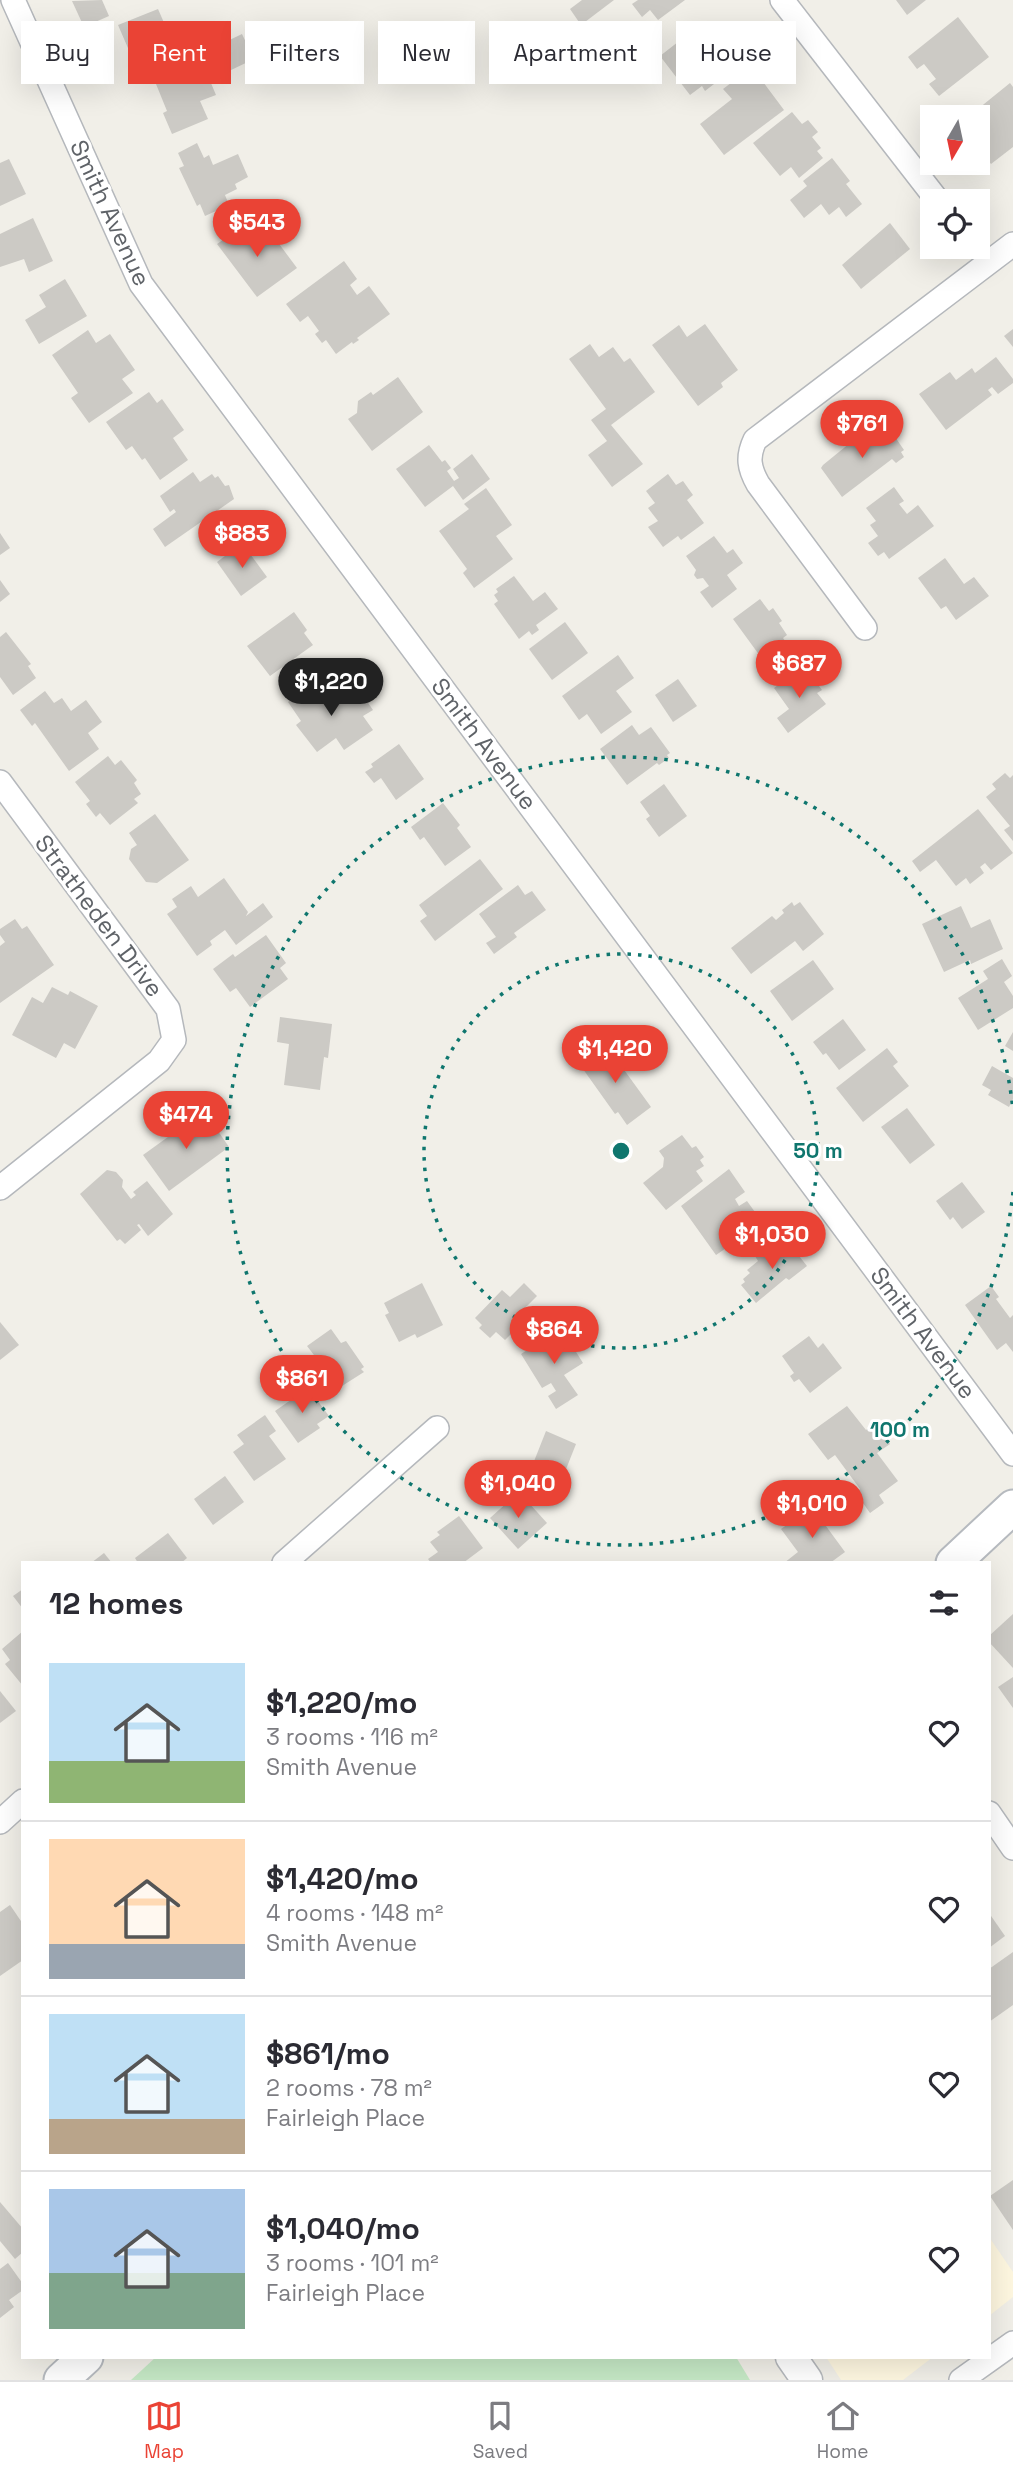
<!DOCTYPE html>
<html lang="en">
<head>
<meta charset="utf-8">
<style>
  body { margin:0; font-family:"Space Grotesk",sans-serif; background:#f2f2f3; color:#2b2b33; height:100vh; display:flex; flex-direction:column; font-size:26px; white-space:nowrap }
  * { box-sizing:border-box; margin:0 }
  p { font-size:23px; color:#7c7c81 }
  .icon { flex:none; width:38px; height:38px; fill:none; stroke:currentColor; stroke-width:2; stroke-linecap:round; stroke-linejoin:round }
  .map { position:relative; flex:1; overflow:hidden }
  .drawer { position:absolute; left:21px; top:1561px; width:970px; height:798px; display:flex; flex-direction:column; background:#fff; border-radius:0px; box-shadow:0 7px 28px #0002 }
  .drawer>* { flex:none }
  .hud { position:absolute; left:21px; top:21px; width:971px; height:63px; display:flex; gap:14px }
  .needle { width:46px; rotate:189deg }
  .controls { position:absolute; left:920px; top:105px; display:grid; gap:14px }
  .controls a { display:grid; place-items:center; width:70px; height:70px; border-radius:0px; background:#fff; box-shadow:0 7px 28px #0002; font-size:35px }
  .price { position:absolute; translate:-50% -60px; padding:0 16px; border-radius:24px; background:#ea4335; color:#fff; font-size:23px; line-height:46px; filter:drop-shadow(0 2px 4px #0008) }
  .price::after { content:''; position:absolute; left:50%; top:42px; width:21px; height:16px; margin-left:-10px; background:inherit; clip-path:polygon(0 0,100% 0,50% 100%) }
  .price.on { background:#222; color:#fff }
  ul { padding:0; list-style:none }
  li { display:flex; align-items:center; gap:21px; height:175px; padding:0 28px }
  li+li { border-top:2px solid #e1e1e2 }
  li span { display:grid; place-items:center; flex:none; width:196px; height:140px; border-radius:0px; color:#555 }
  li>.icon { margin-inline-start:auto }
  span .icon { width:84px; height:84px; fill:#fffc; stroke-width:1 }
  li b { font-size:30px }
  h2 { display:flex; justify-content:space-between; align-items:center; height:84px; padding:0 28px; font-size:30px }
  .tag { padding:0 24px; border-radius:0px; background:#fff; box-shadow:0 7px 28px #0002; font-size:24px; line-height:63px }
  .tag.on { background:#ea4335; color:#fff }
  .tab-bar { display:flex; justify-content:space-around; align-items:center; height:98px; border-top:2px solid #e1e1e2; background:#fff; font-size:19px; color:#7c7c81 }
  .tab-bar a { display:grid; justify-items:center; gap:4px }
  .tab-bar .on { color:#ea4335 }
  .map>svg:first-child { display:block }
  .commercial { fill:#fef7e0 }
  .green { fill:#c5e8c5 }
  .building { fill:#cccac5 }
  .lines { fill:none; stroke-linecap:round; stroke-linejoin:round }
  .minor-casing { stroke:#b5b8bc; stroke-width:26 }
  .tertiary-casing { stroke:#b5b8bc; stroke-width:33 }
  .secondary-casing { stroke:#b6babf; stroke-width:37 }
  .minor { stroke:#fff; stroke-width:23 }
  .tertiary { stroke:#fff; stroke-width:30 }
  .secondary { stroke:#fff; stroke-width:33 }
  .ring { fill:none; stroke:#0f766e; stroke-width:3.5; stroke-dasharray:3.5 7 }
  .labels { text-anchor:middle; stroke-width:6; stroke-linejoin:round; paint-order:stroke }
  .street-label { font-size:24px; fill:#5f6368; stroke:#fff }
  .centre { fill:#0f766e; stroke:#fff; stroke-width:3.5 }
  .ring-label { font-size:21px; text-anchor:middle; font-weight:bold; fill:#0f766e; stroke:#fff; stroke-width:6; stroke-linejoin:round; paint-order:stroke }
</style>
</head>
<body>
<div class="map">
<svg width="1013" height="2380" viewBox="0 0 1013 2380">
  <rect width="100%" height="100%" fill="#f1efe8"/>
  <!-- commercial -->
  <g class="commercial">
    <path d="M989,2237L1013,2272V2297L989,2316Z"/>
    <path d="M826,2357H933L903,2380H841Z"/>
  </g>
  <!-- green -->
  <path class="green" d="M156,2357H736L750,2380H131Z"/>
  <!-- building -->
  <g class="building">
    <path d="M102,0L109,16L84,27L72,1Z"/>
    <path d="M582,0H614L581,25L570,9Z"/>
    <path d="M638,0H685L658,20L650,10L642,17L632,4Z"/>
    <path d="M896,0H926L907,15Z"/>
    <path d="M158,9L165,25L175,21L188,50L140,70L133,54L131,55L118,25Z"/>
    <path d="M958,17L989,57L939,96L929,84L936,79L924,64L917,69L908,57Z"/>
    <path d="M701,24L710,36L720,28L727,38L736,31L744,41L735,48L745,60L705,91L702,86L690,95L660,56Z"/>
    <path d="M242,34L254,59L227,72L215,47Z"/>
    <path d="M198,67L202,78L208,76L216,95L200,101L208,119L172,134L163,113L167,111L156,84Z"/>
    <path d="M752,67L784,110L724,155L700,124L732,99L723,89Z"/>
    <path d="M1010,83L1013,87V147L991,164L980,150L987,145L978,134V117H968Z"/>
    <path d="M792,112L802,124L808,120L818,132L812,137L821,148L817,151L823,158L799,178L791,167L780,176L753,143Z"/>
    <path d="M197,143L204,158L209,155L213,165L238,154L248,177L235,184L237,189L225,195L229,205L205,216L200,204L197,206L179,168L184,166L178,153Z"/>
    <path d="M832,158L850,181L846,184L862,204L846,217L839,207L829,215L821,204L804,218L790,200L807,186L803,181Z"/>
    <path d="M9,159L26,194L0,206V163Z"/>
    <path d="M33,218L53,261L29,272L24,259L0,267V234Z"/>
    <path d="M890,223L910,249L861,289L842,265Z"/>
    <path d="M243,226L253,240L268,229L297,268L257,297L217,244Z"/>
    <path d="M344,261L357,279L350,285L357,295L369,286L390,314L357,338L359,340L353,344L352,342L336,354L326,340L322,343L315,334L319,331L308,316L300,322L286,304Z"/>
    <path d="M65,279L87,316L39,344L25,320L46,307L39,295Z"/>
    <path d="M705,324L738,370L721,383L723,387L698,406L652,345L679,325L687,337Z"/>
    <path d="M1013,329V347L1004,336Z"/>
    <path d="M88,330L96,343L110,334L135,370L122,379L133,393L89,423L71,398L78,393L52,355Z"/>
    <path d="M590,344L599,357L613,347L624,362L630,358L655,392L611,425L643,464L612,487L588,455L607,441L591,420L606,409L569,359Z"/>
    <path d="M996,357L1013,379V383L998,394L992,387L988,390L992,395L946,430L919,394L950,372L956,380L972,368L975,373Z"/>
    <path d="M398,377L423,412L372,451L348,419L357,413L358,401L371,392L373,395Z"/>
    <path d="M149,392L157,403L162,399L184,430L173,438L188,460L160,480L145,458L142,460L132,446L126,450L106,422Z"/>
    <path d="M870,429H873L881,439L891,431L904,450L901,452L904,457L896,463L892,459L842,497L821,468L823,465L850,443L852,446Z"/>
    <path d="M429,445L442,462L445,460L451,468L447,471L454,481L459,478L453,469L472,454L490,479L463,500L453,486L425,507L396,469Z"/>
    <path d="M193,472L200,482L212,474L215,478L218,476L225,486L229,485L234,499L165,547L153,529L176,512L174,509L170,512L160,496Z"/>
    <path d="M668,474L676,485L683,481L693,495L687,500L704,523L681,540L678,536L663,547L648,527L658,521L648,508L655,503L646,491Z"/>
    <path d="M894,487L904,501L899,504L907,514L918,505L934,526L889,559L884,552L878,556L868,543L878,536L870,525L876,521L866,508Z"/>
    <path d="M486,488L512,525L496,536L513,559L474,588L463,573L467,569L439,531L469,509L464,504Z"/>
    <path d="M0,533L10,548L0,555Z"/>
    <path d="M714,536L727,553L733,549L743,563L727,575L737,589L712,608L700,592L709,586L703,578L697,579L694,575L696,570L686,556Z"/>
    <path d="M242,543L267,577L241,596L217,562Z"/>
    <path d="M945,558L964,584L974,577L989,596L956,620L946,606L941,609L918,578Z"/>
    <path d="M514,576L533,601L545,592L558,609L536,625L539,630L532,635L529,631L519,639L494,604L498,601L494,595L498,592L496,589Z"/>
    <path d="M0,580L10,594L0,602Z"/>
    <path d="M760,599L769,611L773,608L782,621L779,623L787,635L783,638L792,650L768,667L733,619Z"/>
    <path d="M294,612L307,630L304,633L313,645L270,676L247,646Z"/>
    <path d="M565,622L588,653L552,680L529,649Z"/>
    <path d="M6,632L31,664L28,666L36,678L13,695L0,677V637Z"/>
    <path d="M618,655L634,678L616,691L632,712L601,734L587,714L579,720L562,696Z"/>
    <path d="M800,669L809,681L813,678L822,690L817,693L826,704L788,733L777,718L789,709L774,688Z"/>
    <path d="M678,679L697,706L673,722L655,695Z"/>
    <path d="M312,684L326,703L344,690L351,700L361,693L373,710L363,716L373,730L344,750L336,738L317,752L296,725L301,721L288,702Z"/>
    <path d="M45,691L54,703L62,698L71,711L86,700L102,722L88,733L99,749L69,771L35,723L32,726L20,710Z"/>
    <path d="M632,725L639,735L651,727L670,753L667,755L669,758L659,765L657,763L627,785L600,749Z"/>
    <path d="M399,744L424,779L396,800L381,778L374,783L365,772L373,767L371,764Z"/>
    <path d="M108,756L115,765L121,760L137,780L134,783L141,794L134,799L138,803L110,825L100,813L96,817L86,804L90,801L75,782Z"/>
    <path d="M1005,773L1010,778L1013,775V841L1004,830L1010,826L986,797L996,789L992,784Z"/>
    <path d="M664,784L687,816L659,837L646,819L650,816L640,802Z"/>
    <path d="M443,803L460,825L457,828L471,847L445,866L424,837L420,840L411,827Z"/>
    <path d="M978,809L1013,853L991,870L985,863L980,867L984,873L970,884L966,878L956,886L936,860L920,872L912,861Z"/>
    <path d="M155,814L189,860L157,883L146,882L129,859L131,849L137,845L129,833Z"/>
    <path d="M480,859L503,889L435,941L420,921L427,916L419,905Z"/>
    <path d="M224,878L248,912L246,916L263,903L273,917L236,945L225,930L210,941L212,945L197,956L167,914L177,907L172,899L191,886L198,897Z"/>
    <path d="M518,885L525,895L532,891L546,910L514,933L517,937L494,954L486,943L496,937L479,914Z"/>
    <path d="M792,902L794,906L800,902L824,934L803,951L795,941L751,974L731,948L772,916L776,920L784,913L782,910Z"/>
    <path d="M961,906L971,928L990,919L1003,949L971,964L970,960L944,972L922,924Z"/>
    <path d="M15,919L22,929L27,926L54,965L0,1003V946L5,942L0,935V929Z"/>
    <path d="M266,935L286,963L280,968L288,979L250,1007L236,988L230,992L213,969L233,954L235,957Z"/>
    <path d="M1002,959L1012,976L1004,982L1013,996V1008L978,1030L958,998L988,979L983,971Z"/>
    <path d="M813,960L834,989L792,1021L770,991Z"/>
    <path d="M52,987L68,995L70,991L98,1006L75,1049L64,1043L56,1058L12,1035L32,997L43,1003Z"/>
    <path d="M280,1017L332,1024L328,1058L324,1057L320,1090L284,1085L289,1044L277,1042Z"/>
    <path d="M843,1019L866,1050L839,1070L826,1053L823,1055L813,1042Z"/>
    <path d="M1013,1032V1051L1005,1046Z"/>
    <path d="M602,1045L612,1058L614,1056L651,1107L627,1125L618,1112L615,1114L578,1062Z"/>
    <path d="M887,1048L898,1062L893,1066L909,1086L863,1122L836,1088Z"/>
    <path d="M992,1066L1013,1078V1099L1009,1107L988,1095L991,1090L982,1085Z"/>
    <path d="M907,1108L935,1145L910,1164L881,1127Z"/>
    <path d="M204,1111L229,1147L169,1191L143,1155Z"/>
    <path d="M682,1135L692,1148L696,1146L704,1157L700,1160L704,1166L696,1171L703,1181L666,1210L643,1183L663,1167L664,1158L659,1151Z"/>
    <path d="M729,1169L745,1192L735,1199L739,1206L747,1201L760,1219V1225L716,1255L681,1206Z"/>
    <path d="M107,1170L116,1172L123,1180L122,1187L131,1199L136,1195L133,1192L147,1181L173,1214L148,1236L139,1224L137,1225L141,1230L125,1244L120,1239L117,1241L80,1194Z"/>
    <path d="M962,1182L985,1212L962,1229L953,1217L950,1220L936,1201Z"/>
    <path d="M788,1242L807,1266L789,1280L786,1278L756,1303L741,1285L745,1282L743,1279L750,1273L747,1270L758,1261L755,1256L769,1245L775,1252Z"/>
    <path d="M422,1283L443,1325L417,1338L415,1334L399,1342L385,1315L389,1313L384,1303Z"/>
    <path d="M524,1283L537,1296L523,1310L529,1316L505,1340L496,1332L490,1338L479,1328L482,1325L475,1318L502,1290L510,1297Z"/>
    <path d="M991,1286L999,1297L996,1299L1010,1318L1013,1315V1352L1006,1343L997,1350L965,1305Z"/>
    <path d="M0,1322L19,1345L0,1360Z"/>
    <path d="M561,1328L583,1363L564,1375L578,1395L556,1409L548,1396L556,1391L551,1383L542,1388L521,1354Z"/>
    <path d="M331,1329L341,1343L346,1341L364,1367L361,1369L364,1372L342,1386L338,1381H334L307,1346Z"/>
    <path d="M809,1336L818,1348L823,1343L842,1368L810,1393L799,1379L794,1382L790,1376L794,1373L782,1356Z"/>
    <path d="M308,1388L329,1416L317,1424L320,1428L298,1443L275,1411Z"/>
    <path d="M847,1406L866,1430L875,1423L890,1444L877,1453L898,1481L879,1495L884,1503L870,1513L856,1493L860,1489L835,1455L828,1460L808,1434Z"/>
    <path d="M265,1415L276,1431L269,1436L286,1459L254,1481L233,1452L244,1444L237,1435Z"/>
    <path d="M546,1431L576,1444L557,1492L527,1479Z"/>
    <path d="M225,1476L244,1502L213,1525L194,1499Z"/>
    <path d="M519,1492L547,1523L518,1549L490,1518Z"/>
    <path d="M812,1507L845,1552L830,1563H784L798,1552L781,1529Z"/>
    <path d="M459,1516L483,1548L463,1563H431L428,1559L438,1552L430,1542L440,1535L437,1532Z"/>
    <path d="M168,1533L187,1558L181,1563H138L135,1558Z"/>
    <path d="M104,1553L112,1563H91Z"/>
    <path d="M23,1589V1609L13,1596Z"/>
    <path d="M1013,1614V1668L989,1642V1636Z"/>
    <path d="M23,1631V1686L5,1664L10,1660L2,1649Z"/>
    <path d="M1013,1677V1708L998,1687Z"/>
    <path d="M0,1691L16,1711L0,1723Z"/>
    <path d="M10,1905L23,1924V1960L0,1976V1912Z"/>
    <path d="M989,1913L1005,1936L989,1948Z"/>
    <path d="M1013,1952V2005L989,2022V1969Z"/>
    <path d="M1013,2180V2230L990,2196Z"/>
    <path d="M0,2202L23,2229V2252L15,2259L0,2241Z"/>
    <path d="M8,2263L23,2284V2290L9,2300L14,2307L0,2318V2269Z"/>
  </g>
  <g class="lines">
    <defs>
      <g id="minor">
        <path d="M13,0L141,284L1013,1454"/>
        <path d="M782,0L938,201"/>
        <path d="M865,628L758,484C749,468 747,457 755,440L1013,244"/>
        <path d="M0,782L168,1009L174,1040L159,1061L0,1188"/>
        <path d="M284,1563L437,1428"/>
        <path d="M989,1813L1013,1848"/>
        <path d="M0,1822L23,1801"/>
        <path d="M961,2380L1013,2343"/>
      </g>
      <path id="tertiary" d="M791,2357L807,2380"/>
      <g id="secondary">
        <path d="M953,1563L1013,1507"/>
        <path d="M61,2380L86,2357"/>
      </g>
    </defs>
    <!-- minor casing -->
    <use href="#minor" class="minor-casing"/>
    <!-- tertiary casing -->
    <use href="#tertiary" class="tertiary-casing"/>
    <!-- secondary casing -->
    <use href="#secondary" class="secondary-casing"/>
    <!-- minor -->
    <use href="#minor" class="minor"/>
    <!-- tertiary -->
    <use href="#tertiary" class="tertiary"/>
    <!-- secondary -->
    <use href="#secondary" class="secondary"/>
  </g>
  <!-- distance rings -->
  <g class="ring">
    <circle cx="621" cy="1151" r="197"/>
    <path d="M1013 1192A394 394 0 1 1 1013 1110"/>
  </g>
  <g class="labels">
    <!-- street labels -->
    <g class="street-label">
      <text transform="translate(110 213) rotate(65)" y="8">Smith Avenue</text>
      <text transform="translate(484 744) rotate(53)" y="8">Smith Avenue</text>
      <text transform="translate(99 916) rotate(53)" y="8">Stratheden Drive</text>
      <text transform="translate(923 1333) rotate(53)" y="8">Smith Avenue</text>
    </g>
  </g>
  <circle cx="621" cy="1151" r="10" class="centre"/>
  <g class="ring-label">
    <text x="818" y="1158">50 m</text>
    <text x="900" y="1437">100 m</text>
  </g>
</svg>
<div class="controls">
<a><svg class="needle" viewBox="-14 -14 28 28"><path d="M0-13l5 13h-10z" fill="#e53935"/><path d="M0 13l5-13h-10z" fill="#7c7c81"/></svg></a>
<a><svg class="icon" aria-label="locate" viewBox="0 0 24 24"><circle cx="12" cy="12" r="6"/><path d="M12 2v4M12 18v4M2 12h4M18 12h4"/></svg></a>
</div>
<b class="price" style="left:257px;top:259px">$543</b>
<b class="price" style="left:862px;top:460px">$761</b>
<b class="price" style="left:242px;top:570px">$883</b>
<b class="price" style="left:799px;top:700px">$687</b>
<b class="price on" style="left:331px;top:718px">$1,220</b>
<b class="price" style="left:615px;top:1085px">$1,420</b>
<b class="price" style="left:186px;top:1151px">$474</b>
<b class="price" style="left:772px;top:1271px">$1,030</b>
<b class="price" style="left:554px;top:1366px">$864</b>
<b class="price" style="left:302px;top:1415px">$861</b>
<b class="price" style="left:518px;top:1520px">$1,040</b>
<b class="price" style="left:812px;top:1540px">$1,010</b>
<div class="hud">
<a class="tag">Buy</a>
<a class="tag on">Rent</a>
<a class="tag">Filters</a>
<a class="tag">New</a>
<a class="tag">Apartment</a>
<a class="tag">House</a>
</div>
<section class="drawer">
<h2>12 homes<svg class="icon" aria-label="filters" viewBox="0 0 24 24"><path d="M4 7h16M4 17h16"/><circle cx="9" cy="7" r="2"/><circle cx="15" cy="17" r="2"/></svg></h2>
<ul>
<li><span style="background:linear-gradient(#bfe0f5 70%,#8fb573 0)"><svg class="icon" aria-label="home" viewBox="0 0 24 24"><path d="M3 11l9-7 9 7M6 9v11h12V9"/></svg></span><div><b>$1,220/mo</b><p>3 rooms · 116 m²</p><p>Smith Avenue</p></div><svg class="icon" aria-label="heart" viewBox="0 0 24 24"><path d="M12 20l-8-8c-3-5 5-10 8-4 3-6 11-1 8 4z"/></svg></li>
<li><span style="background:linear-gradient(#ffd9b3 75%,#9aa5b1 0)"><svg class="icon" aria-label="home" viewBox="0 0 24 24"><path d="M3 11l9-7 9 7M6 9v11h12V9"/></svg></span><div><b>$1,420/mo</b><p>4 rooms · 148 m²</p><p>Smith Avenue</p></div><svg class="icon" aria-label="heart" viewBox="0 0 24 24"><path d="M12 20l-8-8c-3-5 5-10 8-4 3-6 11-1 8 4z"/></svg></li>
<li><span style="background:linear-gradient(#bfe0f5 75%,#b9a48a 0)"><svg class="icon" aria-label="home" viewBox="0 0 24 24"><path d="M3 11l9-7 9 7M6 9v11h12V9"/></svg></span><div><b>$861/mo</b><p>2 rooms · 78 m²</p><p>Fairleigh Place</p></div><svg class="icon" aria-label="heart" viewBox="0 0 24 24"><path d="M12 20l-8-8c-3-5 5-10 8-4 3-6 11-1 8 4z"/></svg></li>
<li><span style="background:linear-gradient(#a9c7e8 60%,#7fa58c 0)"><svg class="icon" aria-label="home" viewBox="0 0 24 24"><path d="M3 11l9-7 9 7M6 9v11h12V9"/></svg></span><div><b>$1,040/mo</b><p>3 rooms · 101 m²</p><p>Fairleigh Place</p></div><svg class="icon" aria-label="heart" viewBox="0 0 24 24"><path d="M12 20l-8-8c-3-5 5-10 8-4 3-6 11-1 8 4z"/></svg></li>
</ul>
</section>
</div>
<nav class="tab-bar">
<a class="on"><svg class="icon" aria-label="map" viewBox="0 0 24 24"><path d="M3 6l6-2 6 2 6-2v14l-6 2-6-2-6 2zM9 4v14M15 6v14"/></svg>Map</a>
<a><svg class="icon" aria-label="saved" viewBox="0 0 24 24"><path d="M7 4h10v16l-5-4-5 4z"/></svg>Saved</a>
<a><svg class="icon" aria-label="home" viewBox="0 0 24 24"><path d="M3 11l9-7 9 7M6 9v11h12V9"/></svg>Home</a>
</nav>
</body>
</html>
